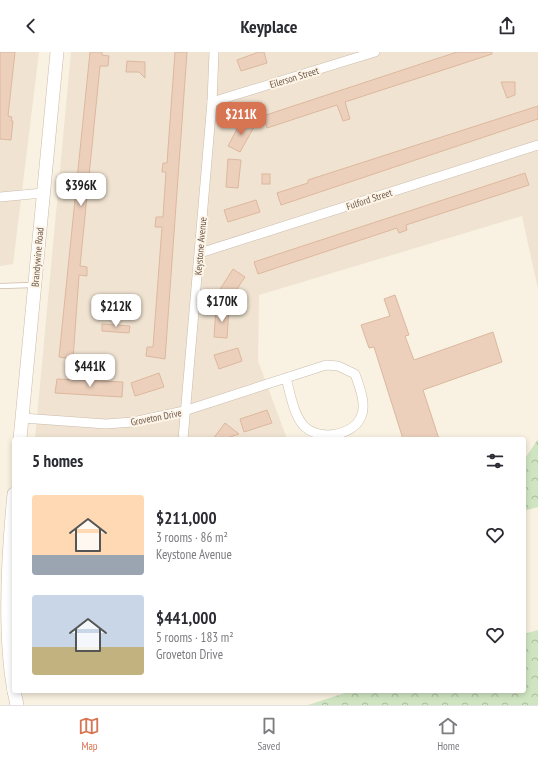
<!DOCTYPE html>
<html lang="en">
<head>
<meta charset="utf-8">
<style>
  body { margin:0; font-family:"PT Sans Narrow",sans-serif; background:#f2f2f3; color:#2b2b33; height:100vh; display:flex; flex-direction:column; font-size:15px; white-space:nowrap }
  * { box-sizing:border-box; margin:0 }
  p { font-size:13px; color:#7c7c81 }
  .icon { flex:none; width:22px; height:22px; fill:none; stroke:currentColor; stroke-width:2; stroke-linecap:round; stroke-linejoin:round }
  .map { position:relative; flex:1; overflow:hidden }
  .panel { position:absolute; left:12px; top:385px; width:514px; height:256px; display:flex; flex-direction:column; background:#fff; border-radius:4px; box-shadow:0 2px 6px #0003 }
  .panel>* { flex:none }
  .price { position:absolute; translate:-50% -34px; padding:0 9px; border-radius:8px; background:#fff; color:#222; font-size:13px; line-height:26px; filter:drop-shadow(0 1px 2px #0008) }
  .price::after { content:''; position:absolute; left:50%; top:24px; width:12px; height:9px; margin-left:-6px; background:inherit; clip-path:polygon(0 0,100% 0,50% 100%) }
  .price.active { background:#d77452; color:#fff }
  ul { padding:0; list-style:none }
  li { display:flex; align-items:center; gap:12px; height:100px; padding:0 20px }
  li span { display:grid; place-items:center; flex:none; width:112px; height:80px; border-radius:4px; color:#555 }
  li>.icon { margin-inline-start:auto }
  span .icon { width:48px; height:48px; fill:#fffc; stroke-width:1 }
  li b { font-size:17px }
  h2 { display:flex; justify-content:space-between; align-items:center; height:48px; padding:0 20px; font-size:17px }
  header { display:flex; justify-content:space-between; align-items:center; height:52px; padding:0 20px; background:#fff; font-size:18px; font-weight:800 }
  .menu { display:flex; justify-content:space-around; align-items:center; height:56px; border-top:1px solid #e1e1e2; background:#fff; font-size:11px; color:#7c7c81 }
  .menu a { display:grid; justify-items:center; gap:2px }
  .menu .active { color:#d77452 }
  .map>svg:first-child { display:block }
  .residential { fill:#f0e3d1 }
  .forest { fill:url(#forest-crowns) }
  .building { fill:#ecd0bc; stroke:#dcb89e }
  .lines { fill:none; stroke-linecap:round; stroke-linejoin:round }
  .service-casing { stroke:#cabbac; stroke-width:6 }
  .minor-casing { stroke:#cabbac; stroke-width:10 }
  .secondary-casing { stroke:#cdbbaa; stroke-width:14 }
  .service { stroke:#fff; stroke-width:4.5 }
  .minor { stroke:#fff; stroke-width:9 }
  .secondary { stroke:#fff; stroke-width:13 }
  .labels { text-anchor:middle; stroke-width:4; stroke-linejoin:round; paint-order:stroke }
  .street-label { font-size:10px; fill:#6d584b; stroke:#fdf5e7 }
</style>
</head>
<body>
<header><svg class="icon" aria-label="back" viewBox="0 0 24 24"><path d="M15 5l-7 7 7 7"/></svg>Keyplace<svg class="icon" aria-label="share" viewBox="0 0 24 24"><path d="M12 15V3M7 8l5-5 5 5M5 13v7h14v-7"/></svg></header>
<div class="map">
<svg width="538" height="653" viewBox="0 0 538 653">
  <defs>
    <pattern id="forest-crowns" width="20" height="18" patternUnits="userSpaceOnUse"><rect width="20" height="18" fill="#cfe5c2"/><path d="M2 6a3 3 0 1 1 6 0M12 15a3 3 0 1 1 6 0" fill="none" stroke="#acbca0"/></pattern>
  </defs>
  <rect width="100%" height="100%" fill="#f9f1e1"/>
  <!-- residential -->
  <g class="residential">
    <path d="M0,0H39L13,212L0,214Z"/>
    <path d="M71,0H538V237L522,164L259,243L258,309L287,387H35Z"/>
  </g>
  <!-- forest -->
  <g class="forest">
    <path d="M538,387V455L524,459V408Z"/>
    <path d="M538,578V653H308L351,639H524V582Z"/>
  </g>
  <!-- building -->
  <g class="building">
    <path d="M0,0H15L8,64L12,65L11,69H13L11,88L0,87Z"/>
    <path d="M90,0H102V3L109,4L108,14H100L80,214L87,215V224L79,223L73,307L59,305Z"/>
    <path d="M175,0H187L165,307L146,304L147,295H153L162,175H155L156,165H163L166,120H162L163,111H167Z"/>
    <path d="M259,0H264L267,11L241,19L237,8Z"/>
    <path d="M457,0H492V2L345,50L350,67L343,69L337,53L267,76L263,64Z"/>
    <path d="M127,9L145,10V26L139,20H126Z"/>
    <path d="M501,30H515V43L507,46Z"/>
    <path d="M538,54V67L281,153L277,141L308,131V128Z"/>
    <path d="M242,68L254,75L240,100L228,94Z"/>
    <path d="M228,107L241,108L238,136L226,135Z"/>
    <path d="M525,121L529,133L406,173L407,178L399,181L397,176L258,222L254,210Z"/>
    <rect x="262" y="122" width="8" height="10"/>
    <path d="M256,148L260,160L228,170L224,158Z"/>
    <path d="M233,217L245,225L229,249L217,242Z"/>
    <path d="M395,243L409,283L405,284L414,308L493,280L502,310L423,338L439,387H403L374,295L369,296L361,273L390,264L384,247Z"/>
    <path d="M216,256L229,257L227,286L214,285Z"/>
    <path d="M102,272L130,274L129,281L102,279Z"/>
    <path d="M238,296L242,309L219,317L214,303Z"/>
    <path d="M159,321L164,335L135,344L131,331Z"/>
    <path d="M57,327L123,330L122,345L55,341Z"/>
    <path d="M267,358L272,371L244,380L240,367Z"/>
    <path d="M225,371L239,382L224,387H213Z"/>
  </g>
  <g class="lines">
    <defs>
      <path id="service" d="M0,234L33,233"/>
      <g id="minor">
        <path d="M212,50L375,0"/>
        <path d="M0,145L43,141"/>
        <path d="M200,201L538,93"/>
        <path d="M22,366L106,372L133,370L184,359L326,313L338,314L355,322C359,334 367,352 361,365C352,385 317,389 303,373C293,361 290,340 286,326"/>
        <path d="M183,387L212,50L214,0"/>
      </g>
      <g id="secondary">
        <path d="M20,387L57,0"/>
        <path d="M14,442C8,503 3,579 14,639"/>
        <path d="M14,639L17,653"/>
      </g>
    </defs>
    <!-- service casing -->
    <use href="#service" class="service-casing"/>
    <!-- minor casing -->
    <use href="#minor" class="minor-casing"/>
    <!-- secondary casing -->
    <use href="#secondary" class="secondary-casing"/>
    <!-- service -->
    <use href="#service" class="service"/>
    <!-- minor -->
    <use href="#minor" class="minor"/>
    <!-- secondary -->
    <use href="#secondary" class="secondary"/>
  </g>
  <g class="labels">
    <!-- street labels -->
    <g class="street-label">
      <text transform="translate(294 25) rotate(-17)" y="4">Eilerson Street</text>
      <text transform="translate(369 147) rotate(-18)" y="4">Fulford Street</text>
      <text transform="translate(200 194) rotate(-85)" y="4">Keystone Avenue</text>
      <text transform="translate(37 205) rotate(-85)" y="4">Brandywine Road</text>
      <text transform="translate(156 365) rotate(-11)" y="4">Groveton Drive</text>
    </g>
  </g>
</svg>
<b class="price active" style="left:241px;top:84px">$211K</b>
<b class="price" style="left:81px;top:155px">$396K</b>
<b class="price" style="left:222px;top:271px">$170K</b>
<b class="price" style="left:116px;top:276px">$212K</b>
<b class="price" style="left:90px;top:336px">$441K</b>
<section class="panel">
<h2>5 homes<svg class="icon" aria-label="filters" viewBox="0 0 24 24"><path d="M4 7h16M4 17h16"/><circle cx="9" cy="7" r="2"/><circle cx="15" cy="17" r="2"/></svg></h2>
<ul>
<li><span style="background:linear-gradient(#ffd9b3 75%,#9aa5b1 0)"><svg class="icon" aria-label="home" viewBox="0 0 24 24"><path d="M3 11l9-7 9 7M6 9v11h12V9"/></svg></span><div><b>$211,000</b><p>3 rooms · 86 m²</p><p>Keystone Avenue</p></div><svg class="icon" aria-label="heart" viewBox="0 0 24 24"><path d="M12 20l-8-8c-3-5 5-10 8-4 3-6 11-1 8 4z"/></svg></li>
<li><span style="background:linear-gradient(#c9d6e8 65%,#c2b280 0)"><svg class="icon" aria-label="home" viewBox="0 0 24 24"><path d="M3 11l9-7 9 7M6 9v11h12V9"/></svg></span><div><b>$441,000</b><p>5 rooms · 183 m²</p><p>Groveton Drive</p></div><svg class="icon" aria-label="heart" viewBox="0 0 24 24"><path d="M12 20l-8-8c-3-5 5-10 8-4 3-6 11-1 8 4z"/></svg></li>
</ul>
</section>
</div>
<nav class="menu">
<a class="active"><svg class="icon" aria-label="map" viewBox="0 0 24 24"><path d="M3 6l6-2 6 2 6-2v14l-6 2-6-2-6 2zM9 4v14M15 6v14"/></svg>Map</a>
<a><svg class="icon" aria-label="saved" viewBox="0 0 24 24"><path d="M7 4h10v16l-5-4-5 4z"/></svg>Saved</a>
<a><svg class="icon" aria-label="home" viewBox="0 0 24 24"><path d="M3 11l9-7 9 7M6 9v11h12V9"/></svg>Home</a>
</nav>
</body>
</html>
